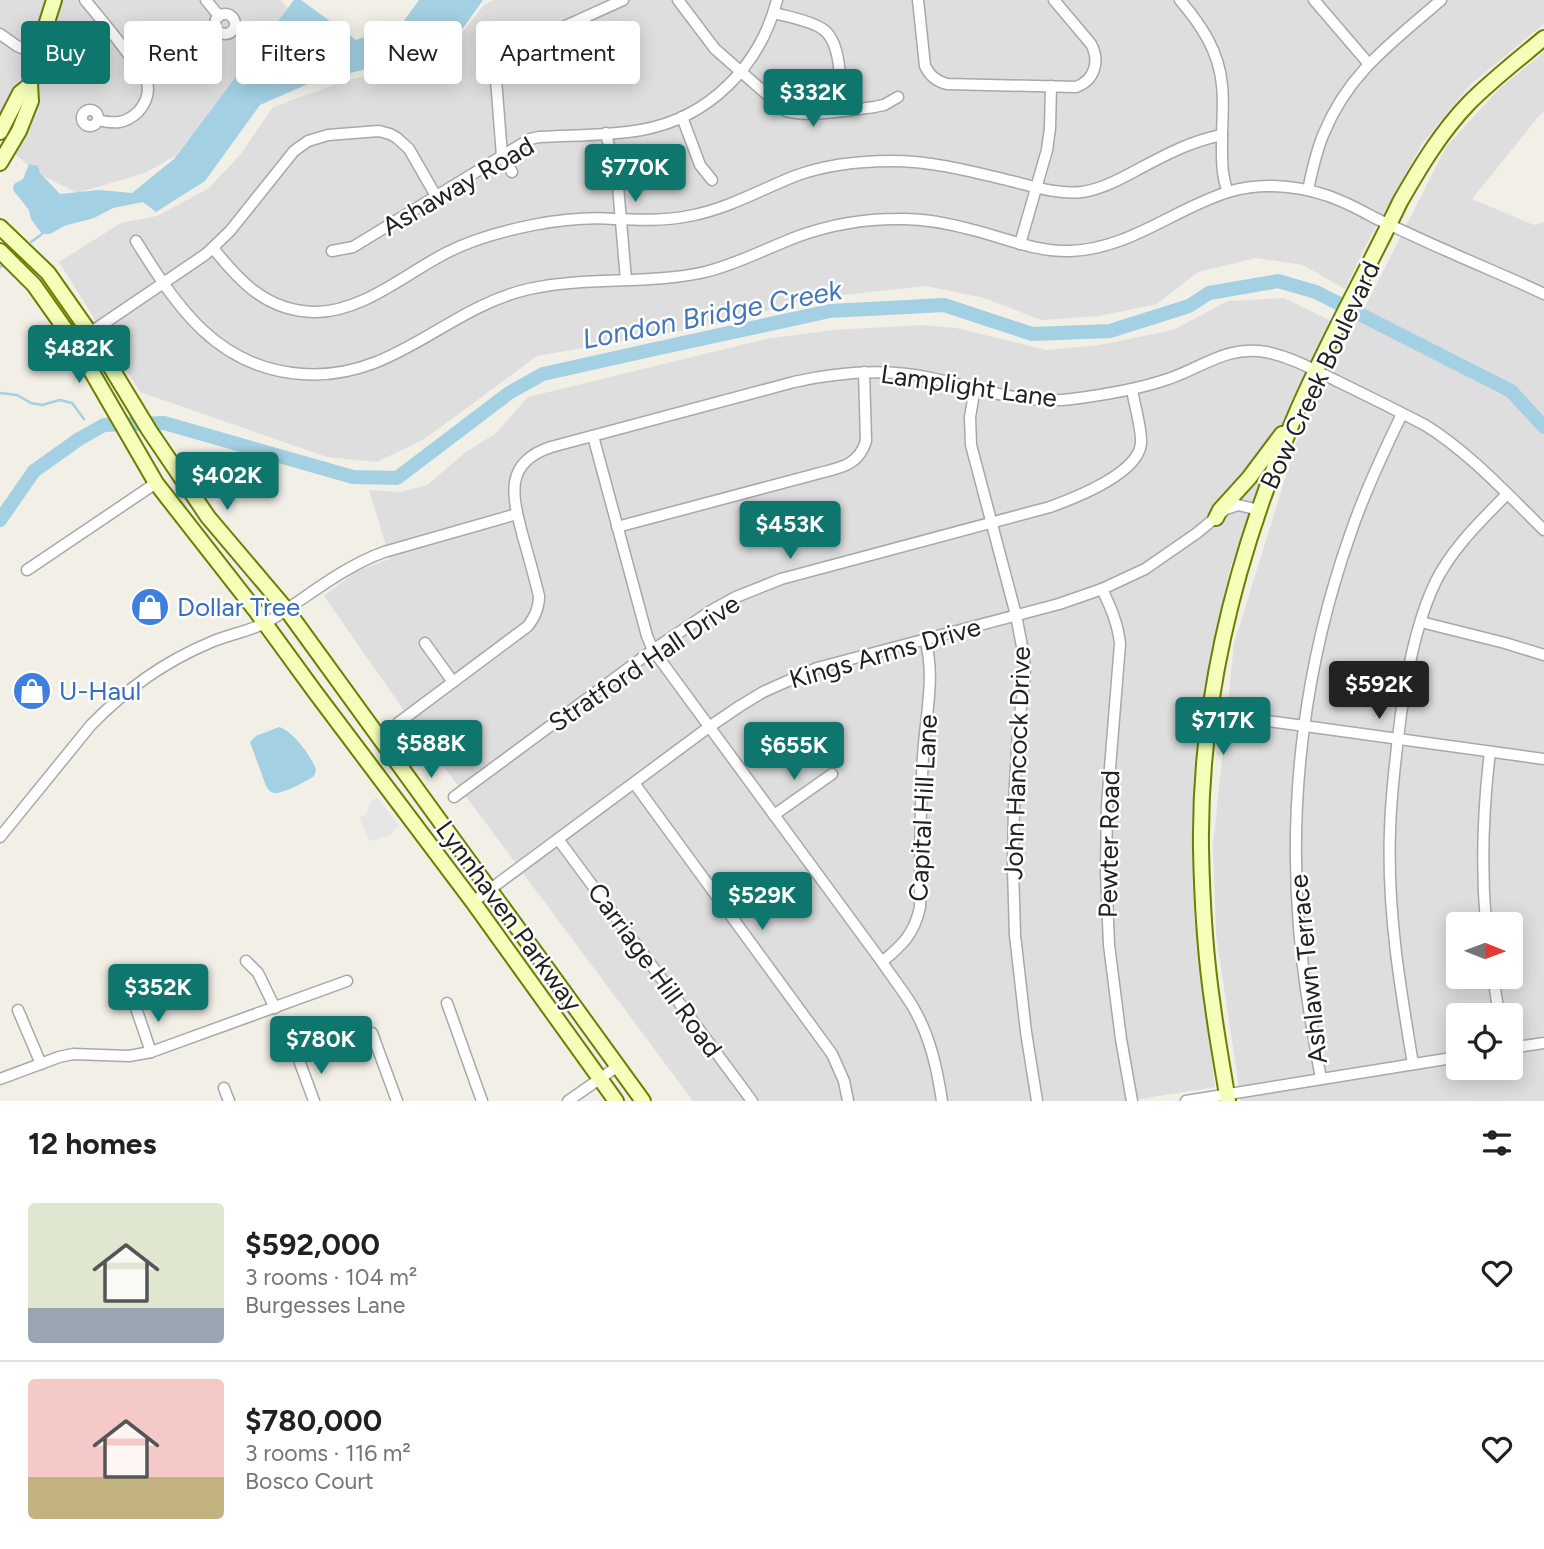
<!DOCTYPE html>
<html lang="en">
<head>
<meta charset="utf-8">
<style>
  body { margin:0; font-family:Figtree,sans-serif; background:#f6f6f6; color:#202124; height:100vh; display:flex; flex-direction:column; font-size:26px; white-space:nowrap }
  * { box-sizing:border-box; margin:0 }
  p { font-size:23px; color:#757577 }
  .icon { flex:none; width:38px; height:38px; fill:none; stroke:currentColor; stroke-width:2; stroke-linecap:round; stroke-linejoin:round }
  .map { position:relative; height:1101px; overflow:hidden }
  .drawer { display:flex; flex-direction:column; background:#fff; flex:1 }
  .drawer>* { flex:none }
  .top-card { position:absolute; left:21px; top:21px; width:700px; height:63px; display:flex; gap:14px }
  .needle { width:46px; rotate:91deg }
  .tools { position:absolute; left:1446px; top:912px; display:grid; gap:14px }
  .tools a { display:grid; place-items:center; width:77px; height:77px; border-radius:7px; background:#fff; box-shadow:0 4px 18px #0003; font-size:35px }
  .price { position:absolute; translate:-50% -60px; padding:0 16px; border-radius:7px; background:#0f766e; color:#fff; font-size:23px; line-height:46px; filter:drop-shadow(0 2px 4px #0008) }
  .price::after { content:''; position:absolute; left:50%; top:42px; width:21px; height:16px; margin-left:-10px; background:inherit; clip-path:polygon(0 0,100% 0,50% 100%) }
  .price.active { background:#222; color:#fff }
  ul { padding:0; list-style:none }
  li { display:flex; align-items:center; gap:21px; height:175px; padding:0 28px }
  li+li { border-top:2px solid #e0e0e0 }
  li span { display:grid; place-items:center; flex:none; width:196px; height:140px; border-radius:7px; color:#555 }
  li>.icon { margin-inline-start:auto }
  span .icon { width:84px; height:84px; fill:#fffc; stroke-width:1 }
  li b { font-size:30px }
  h2 { display:flex; justify-content:space-between; align-items:center; height:84px; padding:0 28px; font-size:30px }
  .chip { padding:0 24px; border-radius:7px; background:#fff; box-shadow:0 4px 18px #0003; font-size:24px; line-height:63px }
  .chip.active { background:#0f766e; color:#fff }
  .map>svg:first-child { display:block }
  .residential { fill:#dfdede; fill-rule:evenodd }
  .parking { fill:#e5e5e5 }
  .water { fill:#a4d0e3 }
  .lines { fill:none; stroke-linecap:round; stroke-linejoin:round }
  .stream { stroke:#a4d0e3; stroke-width:2.5 }
  .river { stroke:#a4d0e3; stroke-width:14 }
  .street-casing { stroke:#a8a8a8; stroke-width:13 }
  .secondary-casing { stroke:#698000; stroke-width:18 }
  .street { stroke:#fff; stroke-width:10 }
  .secondary { stroke:#f6ffb9; stroke-width:14 }
  .labels { text-anchor:middle; stroke-width:5; stroke-linejoin:round; paint-order:stroke }
  .street-label { font-size:26px; fill:#212121; stroke:#fff }
  .shop-label { font-size:26px; fill:#366cbe; stroke:#fff; text-anchor:start }
  .water-label { font-size:28px; font-style:italic; fill:#4476ba; stroke:#fff }
</style>
</head>
<body>
<div class="map">
<svg width="1544" height="1101" viewBox="0 0 1544 1101">
  <rect width="100%" height="100%" fill="#f2efe7"/>
  <!-- residential -->
  <g class="residential">
    <path d="M0,0H280L290,10L176,155L145,173L77,193L35,172L0,140Z"/>
    <path d="M495,0H1544V24L1470,85L1422,144L1367,243L1345,289L1303,265L1256,258L1198,272L1157,304L1099,316L1041,320L984,298L926,286L816,298L714,325L537,356L426,438L377,462L327,457L140,392L59,262L121,223L157,216L209,188L240,155L273,107L345,81L444,56L484,5Z"/>
    <path d="M1544,52V112L1538,117L1472,199L1534,225L1544,222V1101H1241L1216,934L1213,845L1234,644L1296,443L1446,147L1499,89ZM1458,924H1510V976H1458ZM1458,1015H1510V1068H1458Z"/>
    <path d="M1284,298L1331,321L1286,415L1230,568L1208,667L1194,778V917L1215,1087L1128,1101H693L435,755L324,596L356,571L390,559L369,490L400,492L427,485L466,452L496,433L528,397L766,339L833,330L923,325L956,328L1047,350L1099,345L1173,330L1228,301Z"/>
  </g>
  <!-- parking -->
  <path class="parking" d="M377,797L399,826L391,833V835L369,841L360,817L366,815L371,802Z"/>
  <!-- water -->
  <g class="water">
    <path d="M294,0H301L356,40L403,22L419,0H483L446,52L317,80L260,105L205,181L156,212L143,202L113,208L94,218L64,226L50,234H42L31,219L29,210L13,190L14,184L23,179L29,164L38,166L40,173L60,194L99,190L132,193L174,159Z"/>
    <path d="M279,727C291,730 309,753 314,765C317,770 316,771 314,776C307,781 284,793 276,793C270,793 269,790 266,786L250,742L256,736Z"/>
  </g>
  <g class="lines">
    <!-- stream -->
    <g class="stream">
      <path d="M31,242L42,234"/>
      <path d="M0,267L2,266"/>
      <path d="M0,393L17,395L31,403L42,405L60,400L72,403L84,419"/>
    </g>
    <!-- river -->
    <path class="river" d="M0,520L34,471L79,439L104,425L164,423L353,477L397,478L509,393L543,374L655,349L830,311L944,305L1032,334L1110,331L1189,306L1209,293L1278,281L1316,292L1511,391L1544,427"/>
    <defs>
      <g id="street">
        <path d="M85,0C100,18 115,36 129,55C135,63 145,72 147,82C150,94 146,103 138,112C125,124 114,124 98,120"/>
        <path d="M206,0L219,16"/>
        <path d="M678,0L715,49L786,111C808,118 851,110 874,107L884,105L898,97"/>
        <path d="M918,0L925,66C930,76 936,81 947,84L1076,87C1095,80 1100,61 1091,44L1054,0"/>
        <path d="M1180,0C1201,25 1219,51 1222,85C1224,103 1222,121 1222,139C1222,157 1221,175 1228,192"/>
        <path d="M1314,0L1368,63"/>
        <path d="M774,13C789,17 808,20 821,28C843,40 840,88 842,111"/>
        <circle cx="225" cy="24" r="10"/>
        <path d="M583,18L593,39"/>
        <path d="M0,34L17,46L37,54"/>
        <circle cx="90" cy="118" r="8"/>
        <path d="M682,117L700,165L712,180"/>
        <path d="M606,133L618,186L626,280"/>
        <path d="M512,172L502,156L496,79L501,62L510,52L519,47L623,0"/>
        <path d="M1308,190C1312,171 1316,151 1324,133C1349,72 1394,41 1441,0"/>
        <path d="M136,241C177,307 217,368 302,374C394,381 445,308 529,289C587,276 648,285 705,272C738,264 767,248 799,236C830,225 864,219 897,219C923,218 948,223 973,230C1005,238 1036,252 1070,251C1129,249 1174,209 1228,192C1264,181 1307,186 1341,201C1353,206 1364,212 1375,218C1399,229 1422,240 1445,250C1478,265 1511,278 1544,294"/>
        <path d="M1020,244L1047,150L1050,128L1051,86"/>
        <path d="M213,248C240,282 267,311 314,312C361,313 405,274 446,253C473,239 503,231 533,225C559,220 588,217 614,219C639,220 664,221 689,216C727,209 760,190 795,176C825,165 859,161 891,161C930,161 966,170 1003,179C1029,185 1056,195 1082,192C1102,189 1120,179 1137,170C1165,155 1191,141 1222,135"/>
        <path d="M332,251L353,247L530,139L539,137C573,135 608,136 641,130C709,118 760,66 777,0"/>
        <path d="M75,343L206,254L230,231L294,151L308,141L328,135L379,131L390,134L397,138L409,149L436,196"/>
        <path d="M975,388L970,417L971,445L1016,615L1024,657L1025,676L1018,730L1014,803L1013,869L1015,935L1026,1032L1037,1101"/>
        <path d="M593,436L647,636L653,650L882,962C892,977 904,992 913,1007C930,1036 937,1068 942,1101"/>
        <path d="M617,527L816,474C838,468 858,467 866,441L864,372"/>
        <path d="M27,570L156,483"/>
        <path d="M1102,589C1111,608 1118,624 1120,644L1107,805L1106,873L1109,945L1121,1039L1132,1101"/>
        <path d="M1421,622L1505,643L1544,655"/>
        <path d="M425,643L453,682"/>
        <path d="M1210,713L1544,759"/>
        <path d="M398,723L528,626C535,616 539,608 539,596C534,576 529,557 523,537C513,498 502,463 551,447L794,382C839,372 885,368 931,378C978,388 1023,405 1072,399C1103,395 1135,390 1165,380C1201,369 1225,345 1266,352C1292,357 1316,371 1339,382C1368,396 1396,410 1425,425C1470,453 1506,493 1544,530"/>
        <path d="M634,783L832,1054L844,1081L848,1101"/>
        <path d="M454,797L653,650L714,609L736,597L781,579L1050,507C1075,498 1139,473 1141,443C1142,429 1134,404 1132,389"/>
        <path d="M774,815L832,774"/>
        <path d="M0,837L91,725C125,690 164,662 209,643C227,635 247,632 265,623C276,618 286,609 296,603C324,584 351,564 384,552L517,514"/>
        <path d="M558,839L752,1101"/>
        <path d="M473,902L709,727L740,706L763,692L817,668L1059,604L1102,589L1145,569L1197,533L1226,509L1238,505L1259,510"/>
        <path d="M1486,924C1481,866 1483,809 1490,752"/>
        <path d="M246,961L258,973L275,1008"/>
        <path d="M882,962C902,945 914,935 920,907C920,857 920,807 923,757C925,717 936,678 925,639"/>
        <path d="M1493,976L1499,1015"/>
        <path d="M447,1003L482,1101"/>
        <path d="M135,1005L151,1052"/>
        <path d="M18,1010L41,1064"/>
        <path d="M372,1033L397,1101"/>
        <path d="M1510,1048L1544,1043"/>
        <path d="M300,1063L314,1101"/>
        <path d="M1413,1064C1400,987 1387,910 1390,831C1391,792 1396,753 1401,714C1407,672 1417,619 1436,581C1453,547 1481,521 1507,494"/>
        <path d="M0,1079L59,1057L73,1054L129,1056L151,1052L347,981"/>
        <path d="M1321,1079C1312,1029 1303,978 1299,927C1288,795 1306,660 1350,535C1364,493 1383,453 1402,414"/>
        <path d="M224,1088L229,1101"/>
        <path d="M568,1101L618,1066"/>
        <path d="M1186,1101L1458,1057"/>
      </g>
      <g id="secondary">
        <path d="M0,132L20,93L30,85"/>
        <path d="M0,163L19,131L31,101L30,85L37,54L54,0"/>
        <path d="M0,227L48,273L90,333L149,430L208,517L286,609L643,1101"/>
        <path d="M0,251L34,285L75,343L156,483L256,611L315,692L473,902L616,1101"/>
        <path d="M1216,518L1220,510L1249,478L1282,434"/>
        <path d="M1228,1101C1223,1070 1217,1038 1213,1007C1205,954 1202,901 1201,848C1199,701 1236,556 1293,421C1324,347 1365,275 1400,202C1420,167 1441,132 1469,103C1492,80 1519,59 1544,38"/>
      </g>
    </defs>
    <!-- street casing -->
    <use href="#street" class="street-casing"/>
    <!-- secondary casing -->
    <use href="#secondary" class="secondary-casing"/>
    <!-- street -->
    <use href="#street" class="street"/>
    <!-- secondary -->
    <use href="#secondary" class="secondary"/>
  </g>
  <!-- icons -->
  <defs>
    <symbol id="shop-disc" viewBox="-11 -11 22 22"><circle r="9.5" fill="#3f7fe0" stroke="#fff"/><path d="M-5-2.5h2.3a2.7 3.5 0 0 1 5.4 0H5L5.5 6h-11ZM-1.5-2.5h3a1.5 2.3 0 0 0-3 0Z" fill="#fff"/></symbol>
  </defs>
  <g fill-rule="evenodd">
    <use href="#shop-disc" x="128" y="585" width="44" height="44"/>
    <use href="#shop-disc" x="10" y="669" width="44" height="44"/>
  </g>
  <g class="labels">
    <!-- street labels -->
    <g class="street-label">
      <text transform="translate(458 186) rotate(-30)" y="9">Ashaway Road</text>
      <text transform="translate(1320 375) rotate(-65)" y="9">Bow Creek Boulevard</text>
      <text transform="translate(969 386) rotate(8)" y="9">Lamplight Lane</text>
      <text transform="translate(885 653) rotate(-16)" y="9">Kings Arms Drive</text>
      <text transform="translate(644 663) rotate(-34)" y="9">Stratford Hall Drive</text>
      <text transform="translate(1017 763) rotate(-88)" y="9">John Hancock Drive</text>
      <text transform="translate(923 808) rotate(-87)" y="9">Capital Hill Lane</text>
      <text transform="translate(1109 844) rotate(-89)" y="9">Pewter Road</text>
      <text transform="translate(509 916) rotate(54)" y="9">Lynnhaven Parkway</text>
      <text transform="translate(1308 969) rotate(-96)" y="9">Ashlawn Terrace</text>
      <text transform="translate(655 970) rotate(54)" y="9">Carriage Hill Road</text>
    </g>
    <!-- shop labels -->
    <g class="shop-label">
      <text x="177" y="616">Dollar Tree</text>
      <text x="59" y="700">U-Haul</text>
    </g>
    <!-- water labels -->
    <g class="water-label">
      <text transform="translate(712 314) rotate(-11)" y="10">London Bridge Creek</text>
    </g>
  </g>
</svg>
<div class="tools">
<a><svg class="needle" viewBox="-14 -14 28 28"><path d="M0-13l5 13h-10z" fill="#e53935"/><path d="M0 13l5-13h-10z" fill="#757577"/></svg></a>
<a><svg class="icon" aria-label="locate" viewBox="0 0 24 24"><circle cx="12" cy="12" r="6"/><path d="M12 2v4M12 18v4M2 12h4M18 12h4"/></svg></a>
</div>
<b class="price" style="left:813px;top:129px">$332K</b>
<b class="price" style="left:635px;top:204px">$770K</b>
<b class="price" style="left:79px;top:385px">$482K</b>
<b class="price" style="left:227px;top:512px">$402K</b>
<b class="price" style="left:790px;top:561px">$453K</b>
<b class="price active" style="left:1379px;top:721px">$592K</b>
<b class="price" style="left:1223px;top:757px">$717K</b>
<b class="price" style="left:431px;top:780px">$588K</b>
<b class="price" style="left:794px;top:782px">$655K</b>
<b class="price" style="left:762px;top:932px">$529K</b>
<b class="price" style="left:158px;top:1024px">$352K</b>
<b class="price" style="left:321px;top:1076px">$780K</b>
<div class="top-card">
<a class="chip active">Buy</a>
<a class="chip">Rent</a>
<a class="chip">Filters</a>
<a class="chip">New</a>
<a class="chip">Apartment</a>
</div>
</div>
<section class="drawer">
<h2>12 homes<svg class="icon" aria-label="filters" viewBox="0 0 24 24"><path d="M4 7h16M4 17h16"/><circle cx="9" cy="7" r="2"/><circle cx="15" cy="17" r="2"/></svg></h2>
<ul>
<li><span style="background:linear-gradient(#dfe7d0 75%,#9aa5b1 0)"><svg class="icon" aria-label="home" viewBox="0 0 24 24"><path d="M3 11l9-7 9 7M6 9v11h12V9"/></svg></span><div><b>$592,000</b><p>3 rooms · 104 m²</p><p>Burgesses Lane</p></div><svg class="icon" aria-label="heart" viewBox="0 0 24 24"><path d="M12 20l-8-8c-3-5 5-10 8-4 3-6 11-1 8 4z"/></svg></li>
<li><span style="background:linear-gradient(#f6c9c9 70%,#c2b280 0)"><svg class="icon" aria-label="home" viewBox="0 0 24 24"><path d="M3 11l9-7 9 7M6 9v11h12V9"/></svg></span><div><b>$780,000</b><p>3 rooms · 116 m²</p><p>Bosco Court</p></div><svg class="icon" aria-label="heart" viewBox="0 0 24 24"><path d="M12 20l-8-8c-3-5 5-10 8-4 3-6 11-1 8 4z"/></svg></li>
</ul>
</section>
</body>
</html>
